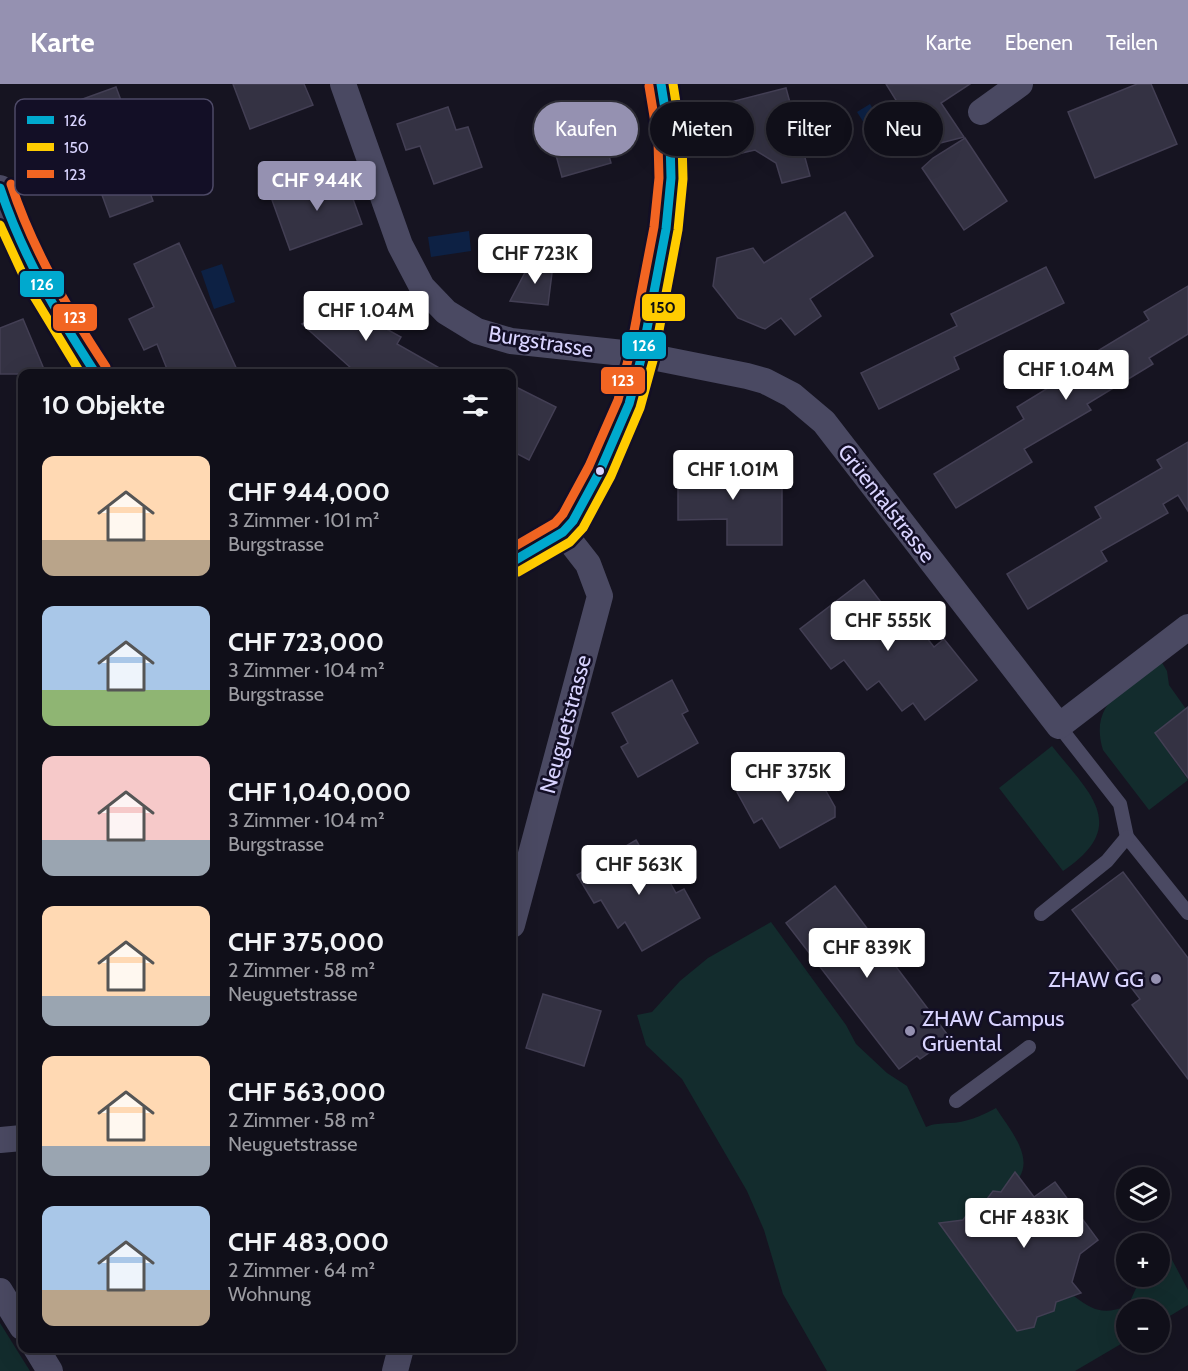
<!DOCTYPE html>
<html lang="de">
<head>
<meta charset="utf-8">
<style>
  body { margin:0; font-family:Cabin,sans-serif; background:#191822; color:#f1f3f6; height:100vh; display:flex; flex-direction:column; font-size:22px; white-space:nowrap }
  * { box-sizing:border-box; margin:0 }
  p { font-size:20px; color:#9c9ca2 }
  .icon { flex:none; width:33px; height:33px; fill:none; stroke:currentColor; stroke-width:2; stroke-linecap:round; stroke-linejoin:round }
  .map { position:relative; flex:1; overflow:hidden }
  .details { position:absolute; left:18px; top:285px; width:498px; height:984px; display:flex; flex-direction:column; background:#100f19; border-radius:12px; box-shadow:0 6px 24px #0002,0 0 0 2px #302f38 }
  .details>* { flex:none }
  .guide { position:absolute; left:534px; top:18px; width:564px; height:54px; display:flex; gap:12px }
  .controls { position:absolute; left:1116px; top:1083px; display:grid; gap:12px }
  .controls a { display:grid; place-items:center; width:54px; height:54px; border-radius:50%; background:#100f19; box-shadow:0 6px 24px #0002,0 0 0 2px #302f38; font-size:30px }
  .price { position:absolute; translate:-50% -51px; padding:0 14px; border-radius:6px; background:#fff; color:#222; font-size:20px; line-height:39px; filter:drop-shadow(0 2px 3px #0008) }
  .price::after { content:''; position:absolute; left:50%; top:36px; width:18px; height:14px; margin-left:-9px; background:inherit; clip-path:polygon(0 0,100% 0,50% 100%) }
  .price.current { background:#9591b1; color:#fff }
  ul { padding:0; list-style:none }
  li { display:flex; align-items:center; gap:18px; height:150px; padding:0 24px }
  li span { display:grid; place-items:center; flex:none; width:168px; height:120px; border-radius:12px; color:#555 }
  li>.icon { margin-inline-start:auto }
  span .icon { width:72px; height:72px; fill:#fffc; stroke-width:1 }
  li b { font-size:26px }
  h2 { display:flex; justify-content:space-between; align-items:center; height:72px; padding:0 24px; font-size:26px }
  .tag { padding:0 21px; border-radius:27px; background:#100f19; box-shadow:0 6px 24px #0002,0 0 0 2px #302f38; font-size:21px; line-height:54px }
  .tag.current { background:#9591b1; color:#fff }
  header { display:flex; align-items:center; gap:36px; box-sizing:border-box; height:84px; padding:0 30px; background:#9591b1; color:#fff }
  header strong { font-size:28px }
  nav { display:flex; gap:33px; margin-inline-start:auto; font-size:21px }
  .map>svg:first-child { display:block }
  .green { fill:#132c2d }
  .water { fill:#0d2144 }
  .building { fill:#343243; stroke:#433f54; stroke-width:1.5 }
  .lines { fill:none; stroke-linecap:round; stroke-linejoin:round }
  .service { stroke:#4a4962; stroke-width:14 }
  .minor { stroke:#4a4962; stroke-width:26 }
  .bus-1-casing { stroke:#130f26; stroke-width:14 }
  .bus-2-casing { stroke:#130f26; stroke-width:14 }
  .bus-3-casing { stroke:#130f26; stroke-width:14 }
  .bus-1 { stroke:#00a9ce; stroke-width:9 }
  .bus-2 { stroke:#fc0; stroke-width:9 }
  .bus-3 { stroke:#f26522; stroke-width:9 }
  .bus-dot { fill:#d9d4ff; stroke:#130f26; stroke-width:2 }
  .poi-dot { fill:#9591b1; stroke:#130f26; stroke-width:2 }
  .labels { text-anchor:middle; stroke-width:5; stroke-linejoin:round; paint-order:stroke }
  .street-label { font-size:22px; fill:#d9d4ff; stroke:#130f26 }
  .poi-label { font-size:22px; fill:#d9d4ff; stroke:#130f26; text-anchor:end }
  .key { fill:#130f26; stroke:#4e4a67; stroke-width:1.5 }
  .key-label { font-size:16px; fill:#d9d4ff }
  .line-badge { stroke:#130f26; stroke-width:2 }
  .badge-label { font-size:16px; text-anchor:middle; font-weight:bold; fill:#fff }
  .pale-badge-label { font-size:16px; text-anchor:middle; font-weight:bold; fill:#111 }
</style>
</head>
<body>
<header>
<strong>Karte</strong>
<nav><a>Karte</a><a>Ebenen</a><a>Teilen</a></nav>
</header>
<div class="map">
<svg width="1188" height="1287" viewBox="0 0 1188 1287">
  <rect width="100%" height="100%" fill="#161421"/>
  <!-- green -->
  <g class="green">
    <path d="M1161,577L1167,587L1169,601L1186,625L1155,649L1188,696L1149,726L1103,666C1088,618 1128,602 1161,577Z"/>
    <path d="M1052,662C1089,709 1131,741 1063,787L999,704Z"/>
    <path d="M771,838L846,941L856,960L887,989L907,1002L926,1043C935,1039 940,1040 949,1039C966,1039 981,1032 996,1024C1008,1043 1034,1072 1019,1094L1011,1095L1001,1108L993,1107L981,1123L973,1121L963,1136L954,1137L946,1147L1037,1233L1054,1227L1056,1218L1074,1212C1094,1227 1103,1231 1128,1222L1141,1193L1160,1192V1160L1152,1159L1155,1150L1160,1153L1188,1206V1221L1160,1238V1226H1126V1257L1075,1287H827L783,1210L764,1146L747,1107L682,995L646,961L637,931L652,928L680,897L708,874Z"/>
    <path d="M0,1239L30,1287H0Z"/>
  </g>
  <!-- water -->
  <g class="water">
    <path d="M870,20L892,56L880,64L857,28Z"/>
    <path d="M469,147L471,167L431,173L428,153Z"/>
    <path d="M222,180L235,218L214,225L201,187Z"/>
  </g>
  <!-- building -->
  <g class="building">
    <path d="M233,0H304L313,21L250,45Z"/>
    <path d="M886,0H970L941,19L964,53L925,63Z"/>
    <path d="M1137,0H1151L1177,60L1095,94L1068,28Z"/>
    <path d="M116,3L129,38L141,33L160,86L144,92L153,117L110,133L69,20Z"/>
    <path d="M786,4L810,92L782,99L776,79L755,66L737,70L723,20Z"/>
    <path d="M448,23L456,46L468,43L482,83L434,100L420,62L406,66L397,40Z"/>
    <path d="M597,28L611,79L562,93L548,42Z"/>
    <path d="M965,54L1007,117L964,146L922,84L933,74Z"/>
    <path d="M344,90L362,140L290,166L272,116Z"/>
    <path d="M845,128L873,172L810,215L821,232L795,251L781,234L765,245L738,234L713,202L717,174L753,164L764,179Z"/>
    <path d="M179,159L239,290H169L157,260L144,266L129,235L154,223L134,180Z"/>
    <path d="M530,179L553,181L548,221L510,217Z"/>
    <path d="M1046,183L1064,219L954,273L959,285L879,325L861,289L957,242L951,230Z"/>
    <path d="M1188,202V250L1149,274L1153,280L1087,320L1091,326L1024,365L1032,378L956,424L934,390L1024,335L1017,323L1084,282L1081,277L1149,236L1144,228Z"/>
    <path d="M351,214L378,228L372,237L401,253L397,260L450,290H361L352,285L302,240Z"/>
    <path d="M23,235L46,290H0V244Z"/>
    <path d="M512,301L556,323L529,376L512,367Z"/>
    <path d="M1188,358V427L1178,411L1163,420L1168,429L1101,467L1107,477L1028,525L1007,490L1101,434L1095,423L1162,384L1157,376Z"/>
    <path d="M678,379H738V390H782V461H727V435L678,436Z"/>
    <path d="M864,496L893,534L904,525L934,563L944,555L977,596L925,636L913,619L902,627L879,597L867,606L844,576L831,585L800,545Z"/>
    <path d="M672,596L688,627L682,630L698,659L638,693L621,663L628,659L612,629Z"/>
    <path d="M1188,623V694L1155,649Z"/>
    <path d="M797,675L814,705L822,700L835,723V733L780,764L762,734L754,739L737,708Z"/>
    <path d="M636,756L653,785L660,781L676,809L684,805L700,834L642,867L625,838L618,844L601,816L594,819L577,791Z"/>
    <path d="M1123,788L1188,874V995L1132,921L1140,915L1072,826Z"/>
    <path d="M835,802L950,954L920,975L917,972L899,985L786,839Z"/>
    <path d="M543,910L601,927L584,982L526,964Z"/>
    <path d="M1015,1088L1034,1113L1055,1098L1098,1156L1080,1170L1072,1198L1081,1209L1056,1218L1054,1227L1037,1233L1034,1243L1017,1247L939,1139L963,1136L974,1121L981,1123L993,1107L1001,1108Z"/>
  </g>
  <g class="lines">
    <!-- service -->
    <g class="service">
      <path d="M1059,642L1120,720L1127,753L1188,829"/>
      <path d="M1041,830L1107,777L1127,753"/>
      <path d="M956,1017L1029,963"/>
    </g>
    <!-- minor -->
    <g class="minor">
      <path d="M343,0L400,161L422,203L446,228L477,247L511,257L642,271L747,292L765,297L792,311L824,338L1059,642L1188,543"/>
      <path d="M981,28L1020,0"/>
      <path d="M0,104C20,172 57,231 96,290"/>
      <path d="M512,478L563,448L573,437L600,387L629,320L642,271L666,145L671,94L670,56L661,0"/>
      <path d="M512,841L600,512L588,480L563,448"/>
      <path d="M0,1056L22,1054"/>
      <path d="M0,1207L22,1243"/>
      <path d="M36,1264L50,1287"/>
      <path d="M395,1287L401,1264"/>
    </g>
    <defs>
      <g id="bus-1">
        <path d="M0,104C22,171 57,230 96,290"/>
        <path d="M512,478L563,448L573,437L600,387L629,320L642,271L666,145L671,94L670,56L661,0"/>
      </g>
      <g id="bus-2">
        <path d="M0,141L30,206L81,290"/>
        <path d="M518,488L570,458L583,444L611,392L640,324L654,273L678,146L683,95L682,56L673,0"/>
      </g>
      <g id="bus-3">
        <path d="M11,100C33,167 68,225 106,283"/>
        <path d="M512,464L555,439L563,430L589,382L618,316L630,268L654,143L659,94L658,57L649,2"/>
      </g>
    </defs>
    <!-- bus-1 casing -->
    <use href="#bus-1" class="bus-1-casing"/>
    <!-- bus-2 casing -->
    <use href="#bus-2" class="bus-2-casing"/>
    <!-- bus-3 casing -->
    <use href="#bus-3" class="bus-3-casing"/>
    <!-- bus-1 -->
    <use href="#bus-1" class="bus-1"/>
    <!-- bus-2 -->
    <use href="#bus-2" class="bus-2"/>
    <!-- bus-3 -->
    <use href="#bus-3" class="bus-3"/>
  </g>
  <!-- markers -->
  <circle class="bus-dot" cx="600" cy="387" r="5"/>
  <g class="poi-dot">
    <circle cx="1156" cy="895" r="6"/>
    <circle cx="910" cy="947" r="6"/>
  </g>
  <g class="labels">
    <!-- street labels -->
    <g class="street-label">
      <text transform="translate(541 257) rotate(9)" y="8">Burgstrasse</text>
      <text transform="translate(887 419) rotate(52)" y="8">Grüentalstrasse</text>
      <text transform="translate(565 640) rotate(-75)" y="8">Neuguetstrasse</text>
    </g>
    <!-- poi labels -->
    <g class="poi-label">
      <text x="1144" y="903">ZHAW GG</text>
      <text x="922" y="942" text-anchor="start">ZHAW Campus<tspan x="922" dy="25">Grüental</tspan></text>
    </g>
  </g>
  <!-- legend -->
  <rect x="15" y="15" width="198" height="96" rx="9" class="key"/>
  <rect x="27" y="32" width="27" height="8" fill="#00a9ce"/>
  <rect x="27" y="59" width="27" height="8" fill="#fc0"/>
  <rect x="27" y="86" width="27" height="8" fill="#f26522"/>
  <g class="key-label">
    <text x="64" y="42">126</text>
    <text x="64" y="69">150</text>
    <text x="64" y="96">123</text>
  </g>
  <g class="line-badge">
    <rect x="19" y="186" width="46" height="28" rx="6" fill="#00a9ce"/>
    <rect x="641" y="209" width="45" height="29" rx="6" fill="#fc0"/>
    <rect x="52" y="219" width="46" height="29" rx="6" fill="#f26522"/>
    <rect x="621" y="247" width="46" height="29" rx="6" fill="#00a9ce"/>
    <rect x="600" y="282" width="46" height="29" rx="6" fill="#f26522"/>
  </g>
  <g class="badge-label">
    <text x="42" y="206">126</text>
    <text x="75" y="239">123</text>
    <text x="644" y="267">126</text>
    <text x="623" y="302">123</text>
  </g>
  <g class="pale-badge-label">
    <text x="663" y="229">150</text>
  </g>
</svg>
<div class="controls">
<a><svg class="icon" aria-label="layers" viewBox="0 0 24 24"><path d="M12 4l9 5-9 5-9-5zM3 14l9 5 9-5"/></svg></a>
<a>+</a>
<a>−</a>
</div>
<b class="price current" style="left:317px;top:128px">CHF 944K</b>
<b class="price" style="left:535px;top:201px">CHF 723K</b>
<b class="price" style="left:366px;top:258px">CHF 1.04M</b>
<b class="price" style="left:1066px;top:317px">CHF 1.04M</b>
<b class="price" style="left:733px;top:417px">CHF 1.01M</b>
<b class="price" style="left:888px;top:568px">CHF 555K</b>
<b class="price" style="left:788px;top:719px">CHF 375K</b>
<b class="price" style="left:639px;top:812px">CHF 563K</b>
<b class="price" style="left:867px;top:895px">CHF 839K</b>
<b class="price" style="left:1024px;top:1165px">CHF 483K</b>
<div class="guide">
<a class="tag current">Kaufen</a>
<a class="tag">Mieten</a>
<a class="tag">Filter</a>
<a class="tag">Neu</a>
</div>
<section class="details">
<h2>10 Objekte<svg class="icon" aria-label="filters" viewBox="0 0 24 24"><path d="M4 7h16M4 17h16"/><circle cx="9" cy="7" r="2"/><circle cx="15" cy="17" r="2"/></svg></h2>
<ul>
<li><span style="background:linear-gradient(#ffd9b3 70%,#b9a48a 0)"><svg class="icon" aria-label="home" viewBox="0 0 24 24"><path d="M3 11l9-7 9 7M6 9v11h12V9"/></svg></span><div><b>CHF 944,000</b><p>3 Zimmer · 101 m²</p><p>Burgstrasse</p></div></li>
<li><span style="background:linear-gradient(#a9c7e8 70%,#8fb573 0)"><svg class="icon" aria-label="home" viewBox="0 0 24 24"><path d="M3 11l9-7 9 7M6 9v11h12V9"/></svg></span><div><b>CHF 723,000</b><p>3 Zimmer · 104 m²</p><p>Burgstrasse</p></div></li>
<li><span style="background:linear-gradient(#f6c9c9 70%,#9aa5b1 0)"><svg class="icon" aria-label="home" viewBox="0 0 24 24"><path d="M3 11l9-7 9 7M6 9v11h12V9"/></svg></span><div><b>CHF 1,040,000</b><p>3 Zimmer · 104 m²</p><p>Burgstrasse</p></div></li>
<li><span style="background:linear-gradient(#ffd9b3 75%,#9aa5b1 0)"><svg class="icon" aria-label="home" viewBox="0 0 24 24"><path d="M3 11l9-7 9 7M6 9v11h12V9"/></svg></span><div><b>CHF 375,000</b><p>2 Zimmer · 58 m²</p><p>Neuguetstrasse</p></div></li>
<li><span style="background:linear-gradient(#ffd9b3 75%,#9aa5b1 0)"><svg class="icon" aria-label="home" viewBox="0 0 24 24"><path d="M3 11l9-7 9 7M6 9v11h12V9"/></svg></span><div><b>CHF 563,000</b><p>2 Zimmer · 58 m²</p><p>Neuguetstrasse</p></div></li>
<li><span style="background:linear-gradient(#a9c7e8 70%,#b9a48a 0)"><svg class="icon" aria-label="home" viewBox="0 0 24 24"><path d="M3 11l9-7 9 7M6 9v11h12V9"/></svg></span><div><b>CHF 483,000</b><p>2 Zimmer · 64 m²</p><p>Wohnung</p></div></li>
</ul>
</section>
</div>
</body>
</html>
